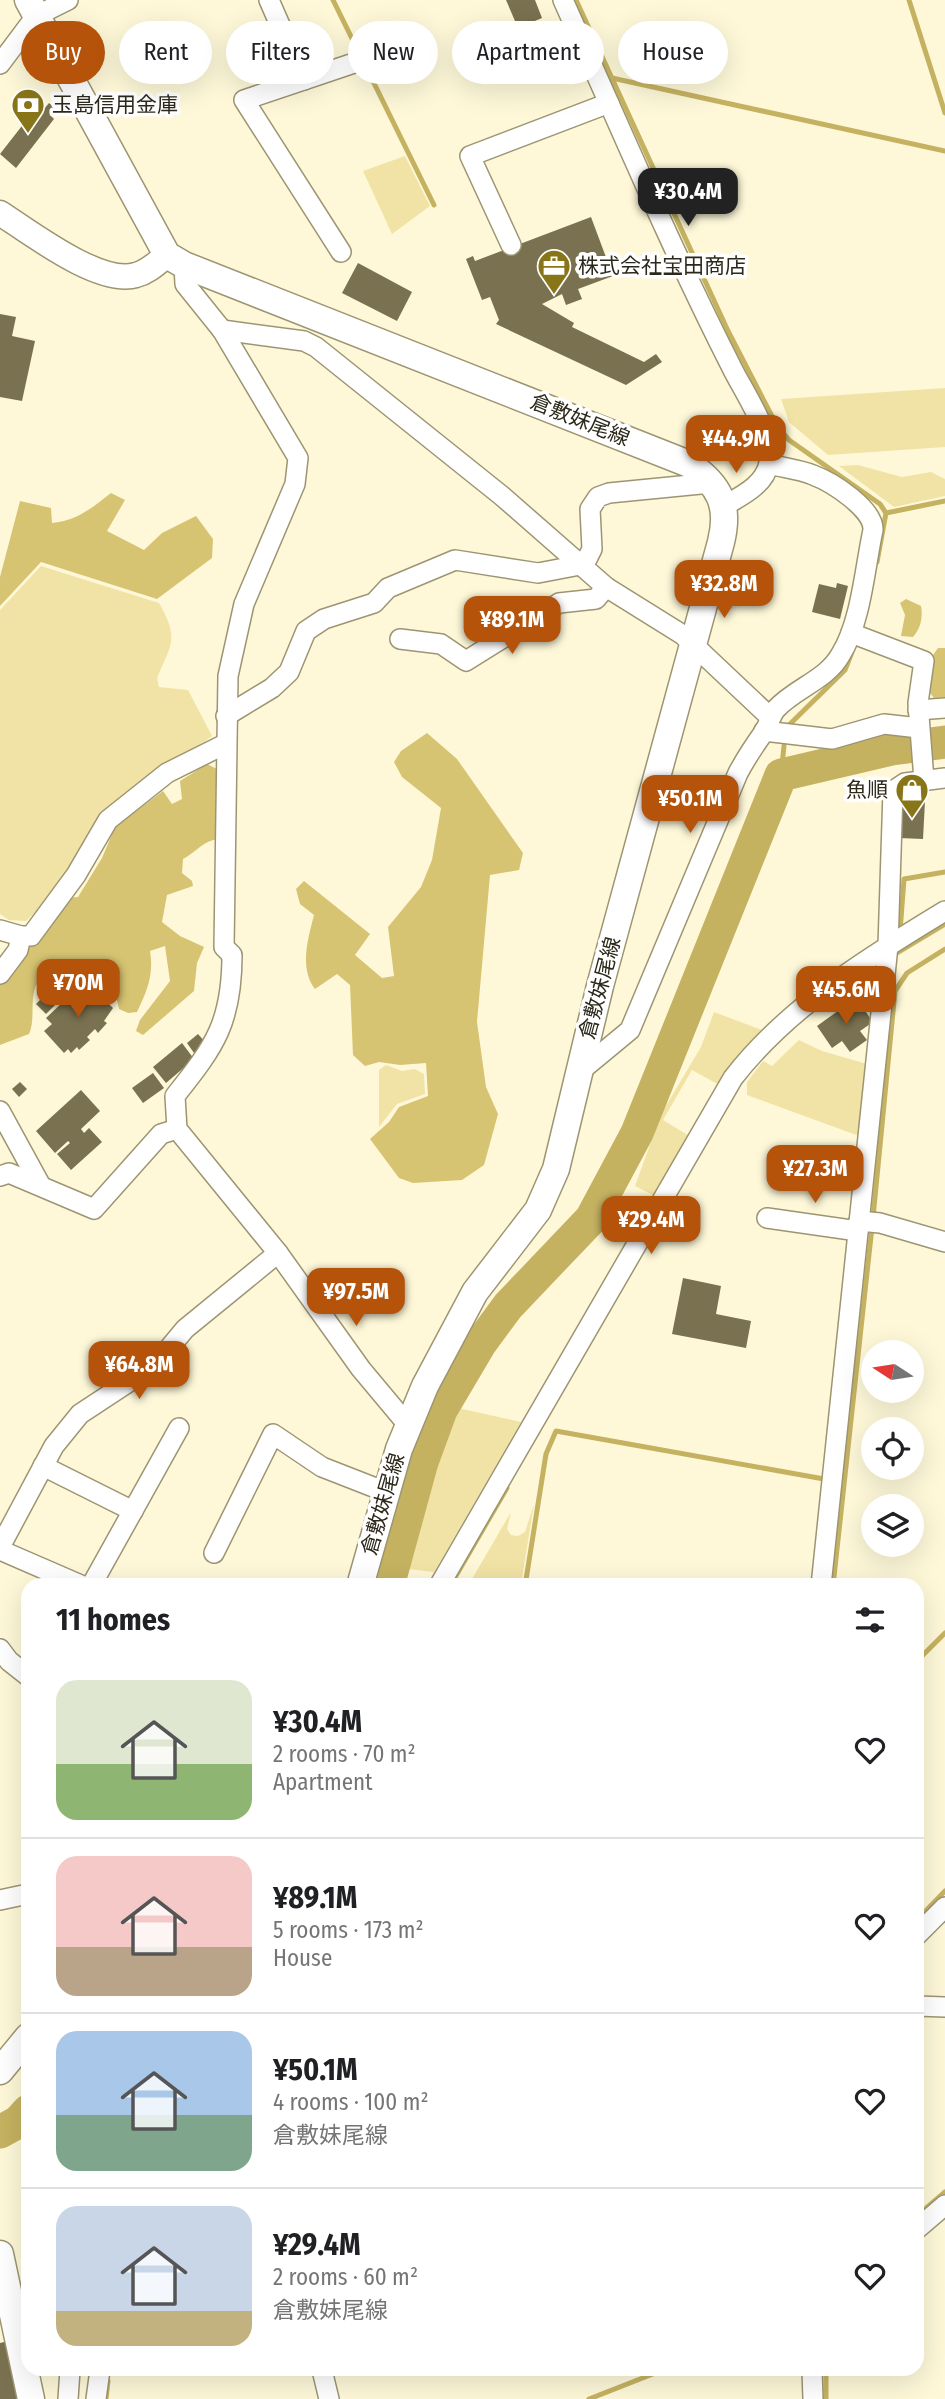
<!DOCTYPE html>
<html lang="en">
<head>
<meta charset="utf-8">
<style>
  body { margin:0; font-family:"Fira Sans Condensed","Noto Sans JP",sans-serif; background:#f2f2f2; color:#202124; height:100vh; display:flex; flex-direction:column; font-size:26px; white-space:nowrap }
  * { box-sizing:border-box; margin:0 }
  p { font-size:23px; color:#757577 }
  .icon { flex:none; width:38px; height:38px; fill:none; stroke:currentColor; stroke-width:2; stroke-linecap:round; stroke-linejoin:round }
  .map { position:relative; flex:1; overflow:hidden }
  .panel { position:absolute; left:21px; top:1578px; width:903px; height:798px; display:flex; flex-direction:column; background:#fff; border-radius:21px; box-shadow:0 7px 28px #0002 }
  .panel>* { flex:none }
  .guide { position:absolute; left:21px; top:21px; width:903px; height:63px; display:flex; gap:14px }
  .needle { width:46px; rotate:282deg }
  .tools { position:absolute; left:861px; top:1340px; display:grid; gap:14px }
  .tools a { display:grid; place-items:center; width:63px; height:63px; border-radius:50%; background:#fff; box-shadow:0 7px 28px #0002; font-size:35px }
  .price { position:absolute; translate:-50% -60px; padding:0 16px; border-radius:14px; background:#b45309; color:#fff; font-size:23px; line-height:46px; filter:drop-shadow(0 2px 4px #0008) }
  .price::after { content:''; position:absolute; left:50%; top:42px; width:21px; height:16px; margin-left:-10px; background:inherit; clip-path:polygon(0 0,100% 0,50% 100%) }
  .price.active { background:#222; color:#fff }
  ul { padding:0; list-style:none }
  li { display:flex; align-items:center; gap:21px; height:175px; padding:0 35px }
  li+li { border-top:2px solid #e0e0e0 }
  li span { display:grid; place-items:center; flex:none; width:196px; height:140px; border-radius:21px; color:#555 }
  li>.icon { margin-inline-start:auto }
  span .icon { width:84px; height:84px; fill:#fffc; stroke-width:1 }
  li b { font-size:30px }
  h2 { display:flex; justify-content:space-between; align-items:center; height:84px; padding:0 35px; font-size:30px }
  .chip { padding:0 24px; border-radius:32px; background:#fff; box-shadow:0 7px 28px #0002; font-size:24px; line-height:63px }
  .chip.active { background:#b45309; color:#fff }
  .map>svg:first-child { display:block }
  .green { fill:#f1e3a5 }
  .forest { fill:#d7c472 }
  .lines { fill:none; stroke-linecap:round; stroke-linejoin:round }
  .stream { stroke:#c5b261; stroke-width:5 }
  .river { stroke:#c5b261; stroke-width:33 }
  .building { fill:#79714f }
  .minor-casing { stroke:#9d9572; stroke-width:22 }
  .tertiary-casing { stroke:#9d9572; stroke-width:27 }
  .secondary-casing { stroke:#9d9572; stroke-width:29 }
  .minor { stroke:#fff; stroke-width:19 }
  .tertiary { stroke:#fff; stroke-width:24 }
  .secondary { stroke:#fff; stroke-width:26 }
  .labels { text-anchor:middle; stroke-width:7; stroke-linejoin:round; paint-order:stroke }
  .poi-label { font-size:21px; fill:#2c291b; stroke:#fff; text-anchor:start }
  .street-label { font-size:21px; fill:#2c291b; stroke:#fff }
</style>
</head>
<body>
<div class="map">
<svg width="945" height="2399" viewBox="0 0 945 2399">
  <rect width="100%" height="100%" fill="#fef8d9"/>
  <!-- green -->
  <g class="green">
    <path d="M405,156L430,206L392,234L363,171Z"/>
    <path d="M945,388V447L828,455L789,422L781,399Z"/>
    <path d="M858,465L902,477L931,472L945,479V496L894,507L839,466Z"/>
    <path d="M41,566L159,603C179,638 172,643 157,678L159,687L188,690L212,736L94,826L53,895L26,921L9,920L0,914V610Z"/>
    <path d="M714,1012L767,1032L721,1086L692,1070L663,1120L691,1137L658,1192L653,1195L635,1186L661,1114L701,1047Z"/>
    <path d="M799,1040L822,1051L867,1064L859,1136L747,1095V1082L763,1061L772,1066Z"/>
    <path d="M386,1065L402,1071L415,1069L424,1074L425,1094L397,1104L379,1127V1070Z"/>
    <path d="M458,1408L521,1422L434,1572L408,1569L436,1463Z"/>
    <path d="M534,1504L521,1585H505L472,1579L511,1512L507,1529L511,1535L518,1536L525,1532Z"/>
  </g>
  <!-- forest -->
  <g class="forest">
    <path d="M111,493L125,500L107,531L144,550L162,533L196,516L213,539L212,558L157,599L41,562L0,606V577L20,501L51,508L52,523C76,521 92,508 111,493Z"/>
    <path d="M906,599L921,606C923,617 921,628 913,637L901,636L905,615L900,603Z"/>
    <path d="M938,648H945V697L934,698L926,688L933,655Z"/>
    <path d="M427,733L457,759L523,853L519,870L490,875L477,1022L486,1087L498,1114L484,1165L462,1180L413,1183L399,1178L370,1139L389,1122L399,1107L428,1096L426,1063L400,1065L379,1062L365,1066L353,1055L350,985L337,974L315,989C299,968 308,939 314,915L300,904L296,889L304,881L370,934L355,955L382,978L394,976L388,927L421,887L432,860L441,808L402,777L394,762L401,751Z"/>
    <path d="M207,764L219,770V839C202,841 198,851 183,859L182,873L192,881L193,886L167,895L162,922L180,936L204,947L197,963L194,991L143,1035L136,1031L140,1020L170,981L165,946L150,951C154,975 147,991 137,1012L128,1013L119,1009L115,991C97,991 84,981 78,963L63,959C55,966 42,974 37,983C29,999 36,1018 29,1034L0,1045V981L30,946L64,898L78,897L102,858L115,827L163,791L172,804L182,799L180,781Z"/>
  </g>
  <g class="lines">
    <!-- stream -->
    <g class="stream">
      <path d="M333,0L434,205"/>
      <path d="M576,0L728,331L777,426L789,440L880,504L886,513L877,562"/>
      <path d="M909,0L945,113"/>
      <path d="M612,78L945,151"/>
      <path d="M886,513L945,501"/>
      <path d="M789,725L845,670L852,652"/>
      <path d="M781,775L784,746"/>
      <path d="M900,932L904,879L945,872"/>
      <path d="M895,954L945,924"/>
      <path d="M818,1007L878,967"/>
      <path d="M873,1218L895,991L907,973L945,949"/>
      <path d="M450,1586L507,1488"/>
      <path d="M525,1586L546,1454L556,1431L824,1479"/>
      <path d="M833,1586L872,1227"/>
      <path d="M917,1661L945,1633"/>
      <path d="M917,1920L945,1891"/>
      <path d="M917,2216L945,2192"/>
      <path d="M826,2370V2399"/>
      <path d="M106,2399L108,2381"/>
      <path d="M589,2399L663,2370"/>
    </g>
    <!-- river -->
    <g class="river">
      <path d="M388,1586L422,1462L441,1410L480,1344L508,1306L591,1219L637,1133L781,775L892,749L945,742"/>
      <path d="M0,2132L18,2122L28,2111"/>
    </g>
  </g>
  <!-- building -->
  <g class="building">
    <path d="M506,0H535L542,18L518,28Z"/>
    <path d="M49,103L56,109L50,115L54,119L16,168L0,154L39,104L44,109Z"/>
    <path d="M591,217L613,276L578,289L582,299L566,305L562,294L542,304L574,323L572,327L644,362L656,354L662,362L626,385L496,324L499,320L490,297L482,300L466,259L473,256L475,261Z"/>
    <path d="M358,263L412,292L397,321L342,293Z"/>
    <path d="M0,314L16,317L12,336L35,341L22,401L0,397Z"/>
    <path d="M837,583L848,586L840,619L812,612L819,584L836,588Z"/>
    <path d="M901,800L925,801L923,839L899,838Z"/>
    <path d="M63,965L78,980L72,985L75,987L63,998L61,996L57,999L43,985Z"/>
    <path d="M91,986L113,1008L104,1021L107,1023L98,1033L95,1029L87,1037L90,1040L79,1050L77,1047L71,1053L68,1049L64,1053L44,1031L52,1024L46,1018L79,987L84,993Z"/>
    <path d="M46,994L56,1004L46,1014L36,1004Z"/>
    <path d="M856,998L873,1022L860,1031L867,1040L850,1052L842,1041L832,1048L817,1026Z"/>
    <path d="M198,1034L206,1043L194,1053L187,1043Z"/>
    <path d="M182,1043L194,1059L166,1083L153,1067Z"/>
    <path d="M153,1073L164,1088L143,1103L132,1088Z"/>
    <path d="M20,1082L27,1089L19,1097L12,1089Z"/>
    <path d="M81,1090L100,1111L81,1129L84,1133L89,1128L102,1142L71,1170L57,1154L70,1143L68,1141L55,1153L36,1131Z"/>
    <path d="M683,1278L721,1286L716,1314L751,1321L746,1348L672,1334Z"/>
    <path d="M8,2341L21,2399H0V2343Z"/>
  </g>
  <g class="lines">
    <defs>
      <g id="minor">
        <path d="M269,0L304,80"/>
        <path d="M563,0C618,122 670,246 731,366C743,391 774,435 769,463C765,485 741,496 724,506"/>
        <path d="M0,64L36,16L68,0"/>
        <path d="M511,245L470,156L609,103"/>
        <path d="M341,252L244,100L357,62"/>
        <path d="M184,265L185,284L222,330L298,458L295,484L244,604L228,676L224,947L232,955C232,1022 215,1046 175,1096L177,1129L278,1253L361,1369L407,1424"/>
        <path d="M222,330L304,341L316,347L502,496L606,587L683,635L770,717"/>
        <path d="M851,633L924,661L918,703L924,780"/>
        <path d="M400,639L441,644L466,661L559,603L596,599L606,587"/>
        <path d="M918,710L945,708"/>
        <path d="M226,716L272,688L289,672L306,631L324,619L374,603L388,588L455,560L538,573L580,565L587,559L592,549L590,509L598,497L609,493L711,483"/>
        <path d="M764,731L832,739L884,724L919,728"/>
        <path d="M0,930L21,936H31L76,875L108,820L167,773L225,744"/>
        <path d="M0,974L18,950L21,936"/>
        <path d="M578,1073L630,1030L738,773C746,758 754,746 764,732C769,725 770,716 776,709C795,688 827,680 841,654C861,622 865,567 873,530C874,509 832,482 813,475C799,469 783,468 769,464"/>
        <path d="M0,1111L41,1186"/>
        <path d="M0,1176L9,1173L94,1209L161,1134L177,1129"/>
        <path d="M767,1218L858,1231"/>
        <path d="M859,1221L880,1223L945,1242"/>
        <path d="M43,1466L133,1511"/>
        <path d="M0,1547L54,1446L80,1414L156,1364L185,1329L278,1253"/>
        <path d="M0,1550L83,1586"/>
        <path d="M214,1553L273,1434L322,1467L386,1492"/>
        <path d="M91,1586L179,1428"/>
        <path d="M439,1586L733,1078C788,1007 869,957 945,911"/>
        <path d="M821,1586L888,946L893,791L905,783L945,778"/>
        <path d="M0,1649L9,1661L28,1676"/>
        <path d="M0,1900L28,1894"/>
        <path d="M917,1935L945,1907"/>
        <path d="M917,2006L945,2007"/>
        <path d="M917,2229L945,2205"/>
        <path d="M322,2370L329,2399"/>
        <path d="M812,2370L813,2399"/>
        <path d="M68,2399L70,2370"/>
        <path d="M96,2399L100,2370"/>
      </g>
      <path id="tertiary" d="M0,213C31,233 100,286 136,275C148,272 157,263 167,255"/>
      <g id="secondary">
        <path d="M28,0L167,255L184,265L689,464C720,485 730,506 721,542L600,986L556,1169L538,1210L475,1292L425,1386L399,1449L360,1586"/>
        <path d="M0,2071L28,2037"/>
        <path d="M0,2254L31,2399"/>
      </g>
    </defs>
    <!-- minor casing -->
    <use href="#minor" class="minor-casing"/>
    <!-- tertiary casing -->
    <use href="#tertiary" class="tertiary-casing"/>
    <!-- secondary casing -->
    <use href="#secondary" class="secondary-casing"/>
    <!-- minor -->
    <use href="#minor" class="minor"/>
    <!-- tertiary -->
    <use href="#tertiary" class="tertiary"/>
    <!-- secondary -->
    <use href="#secondary" class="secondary"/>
  </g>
  <!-- icons -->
  <defs>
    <symbol id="bank-pin" viewBox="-11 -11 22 30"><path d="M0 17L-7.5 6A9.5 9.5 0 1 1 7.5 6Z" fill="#887518" stroke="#fff"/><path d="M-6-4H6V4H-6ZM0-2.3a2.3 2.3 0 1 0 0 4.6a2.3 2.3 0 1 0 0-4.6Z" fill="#fff"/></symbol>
    <symbol id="office-pin" viewBox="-11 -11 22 30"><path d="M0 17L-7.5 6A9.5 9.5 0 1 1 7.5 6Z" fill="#887518" stroke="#fff"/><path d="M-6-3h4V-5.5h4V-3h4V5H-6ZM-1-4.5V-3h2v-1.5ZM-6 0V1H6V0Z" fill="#fff"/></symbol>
    <symbol id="shop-pin" viewBox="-11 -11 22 30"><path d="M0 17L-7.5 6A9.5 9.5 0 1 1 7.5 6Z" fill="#887518" stroke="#fff"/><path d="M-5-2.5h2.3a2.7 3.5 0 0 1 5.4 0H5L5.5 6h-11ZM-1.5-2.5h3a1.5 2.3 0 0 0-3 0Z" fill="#fff"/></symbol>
  </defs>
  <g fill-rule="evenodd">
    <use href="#bank-pin" x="9" y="86" width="38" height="52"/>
    <use href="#office-pin" x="535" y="247" width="38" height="52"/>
    <use href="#shop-pin" x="893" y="771" width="38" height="52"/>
  </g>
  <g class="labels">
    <!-- poi labels -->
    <g class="poi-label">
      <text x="52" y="112">玉島信用金庫</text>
      <text x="578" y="273">株式会社宝田商店</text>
      <text x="888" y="797" text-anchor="end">魚順</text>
    </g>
    <!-- street labels -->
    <g class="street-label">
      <text transform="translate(580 420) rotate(22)" y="7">倉敷妹尾線</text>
      <text transform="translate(600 988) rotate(-75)" y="7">倉敷妹尾線</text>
      <text transform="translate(383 1504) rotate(-74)" y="7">倉敷妹尾線</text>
    </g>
  </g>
</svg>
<div class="tools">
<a><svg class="needle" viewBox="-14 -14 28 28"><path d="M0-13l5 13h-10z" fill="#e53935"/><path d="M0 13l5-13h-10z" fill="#757577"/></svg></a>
<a><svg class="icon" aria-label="locate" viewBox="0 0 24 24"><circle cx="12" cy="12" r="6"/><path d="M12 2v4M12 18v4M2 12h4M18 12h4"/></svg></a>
<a><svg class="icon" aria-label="layers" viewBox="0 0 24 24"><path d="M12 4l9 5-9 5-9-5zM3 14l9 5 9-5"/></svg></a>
</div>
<b class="price active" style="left:688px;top:228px">¥30.4M</b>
<b class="price" style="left:736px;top:475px">¥44.9M</b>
<b class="price" style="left:724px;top:620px">¥32.8M</b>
<b class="price" style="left:512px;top:656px">¥89.1M</b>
<b class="price" style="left:690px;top:835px">¥50.1M</b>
<b class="price" style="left:78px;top:1019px">¥70M</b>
<b class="price" style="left:846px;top:1026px">¥45.6M</b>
<b class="price" style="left:815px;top:1205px">¥27.3M</b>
<b class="price" style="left:651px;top:1256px">¥29.4M</b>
<b class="price" style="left:356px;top:1328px">¥97.5M</b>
<b class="price" style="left:139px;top:1401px">¥64.8M</b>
<div class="guide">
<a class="chip active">Buy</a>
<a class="chip">Rent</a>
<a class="chip">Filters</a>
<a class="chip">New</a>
<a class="chip">Apartment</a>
<a class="chip">House</a>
</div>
<section class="panel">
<h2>11 homes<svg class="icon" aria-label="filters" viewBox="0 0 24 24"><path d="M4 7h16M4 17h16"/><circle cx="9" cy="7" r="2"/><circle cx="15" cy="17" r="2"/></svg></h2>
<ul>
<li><span style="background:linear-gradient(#dfe7d0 60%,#8fb573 0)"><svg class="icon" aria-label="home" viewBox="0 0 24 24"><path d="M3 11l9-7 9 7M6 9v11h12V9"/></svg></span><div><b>¥30.4M</b><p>2 rooms · 70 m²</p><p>Apartment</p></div><svg class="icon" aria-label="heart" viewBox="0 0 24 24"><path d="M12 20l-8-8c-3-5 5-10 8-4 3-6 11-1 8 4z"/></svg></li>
<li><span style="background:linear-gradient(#f6c9c9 65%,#b9a48a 0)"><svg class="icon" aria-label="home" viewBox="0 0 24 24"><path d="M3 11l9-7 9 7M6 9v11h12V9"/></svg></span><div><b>¥89.1M</b><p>5 rooms · 173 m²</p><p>House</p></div><svg class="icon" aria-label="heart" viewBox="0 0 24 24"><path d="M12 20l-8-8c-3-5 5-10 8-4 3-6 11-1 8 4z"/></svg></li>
<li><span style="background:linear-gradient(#a9c7e8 60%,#7fa58c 0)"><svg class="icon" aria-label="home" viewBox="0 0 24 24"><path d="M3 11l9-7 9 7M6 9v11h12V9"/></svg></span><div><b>¥50.1M</b><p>4 rooms · 100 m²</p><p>倉敷妹尾線</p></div><svg class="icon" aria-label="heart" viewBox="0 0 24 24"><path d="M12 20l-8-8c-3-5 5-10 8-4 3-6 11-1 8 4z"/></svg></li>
<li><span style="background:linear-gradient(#c9d6e8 75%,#c2b280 0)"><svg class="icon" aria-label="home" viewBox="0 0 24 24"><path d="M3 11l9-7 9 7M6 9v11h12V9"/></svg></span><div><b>¥29.4M</b><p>2 rooms · 60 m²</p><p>倉敷妹尾線</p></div><svg class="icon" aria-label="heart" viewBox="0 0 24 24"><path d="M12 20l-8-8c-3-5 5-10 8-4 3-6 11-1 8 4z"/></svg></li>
</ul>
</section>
</div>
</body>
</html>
